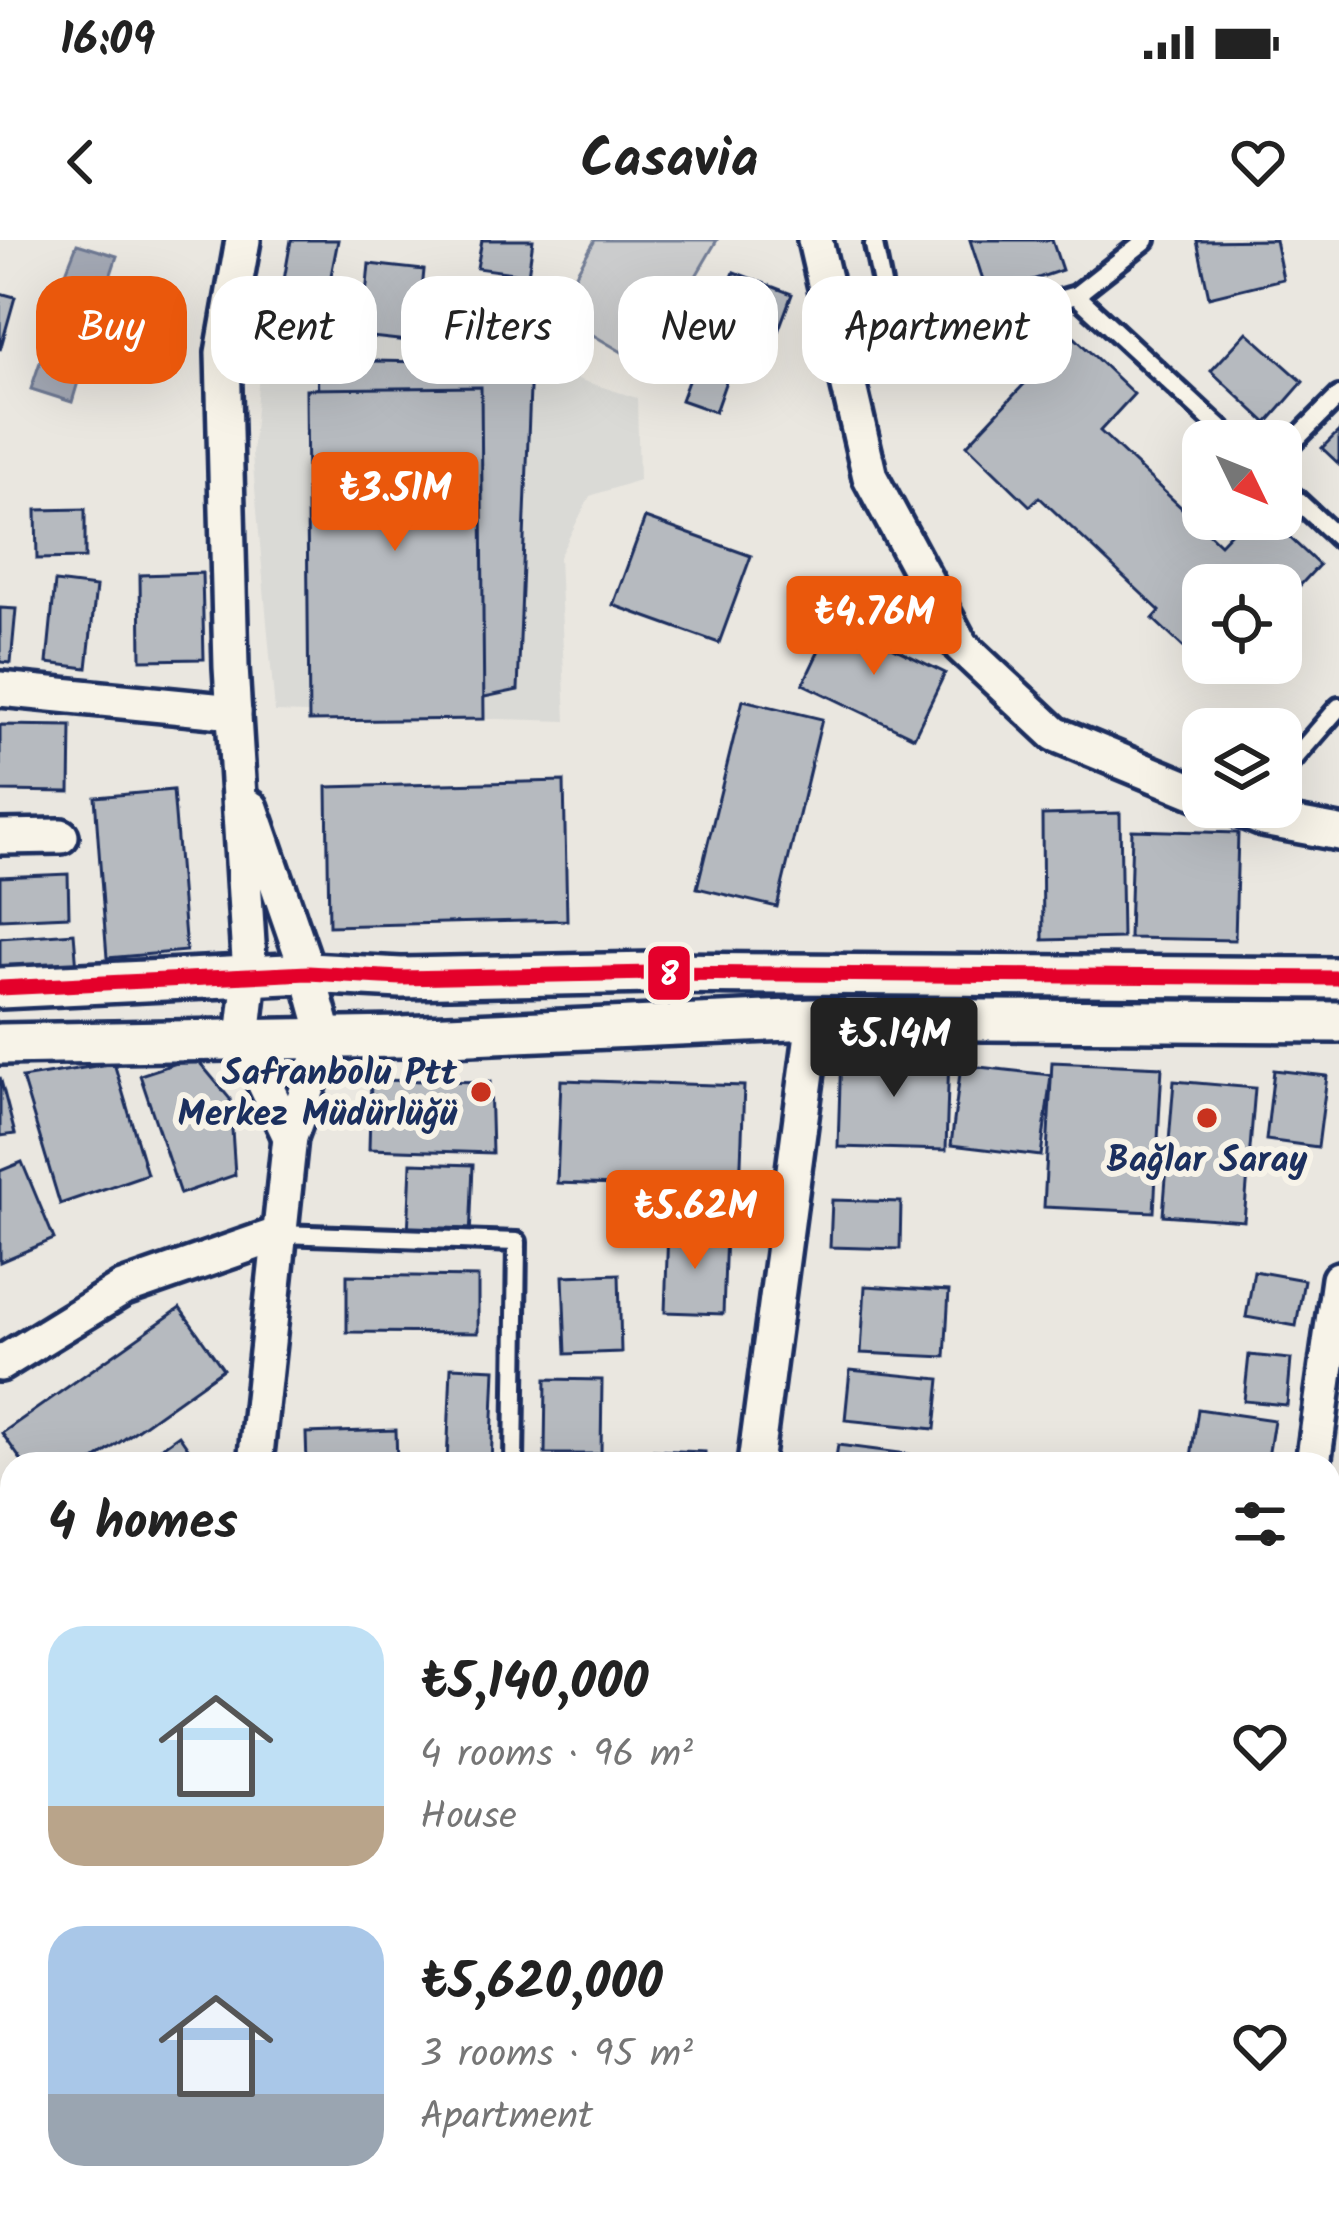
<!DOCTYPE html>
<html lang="en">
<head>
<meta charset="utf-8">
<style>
  body { margin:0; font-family:Kalam,sans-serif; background:#f6f6f6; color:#222; height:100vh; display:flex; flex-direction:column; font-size:45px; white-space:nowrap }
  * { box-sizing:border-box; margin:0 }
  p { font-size:39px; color:#767676 }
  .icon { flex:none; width:66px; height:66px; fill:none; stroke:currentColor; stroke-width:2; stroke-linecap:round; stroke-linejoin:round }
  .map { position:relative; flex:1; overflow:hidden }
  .details { position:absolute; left:0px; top:1212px; width:1341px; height:771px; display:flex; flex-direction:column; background:#fff; border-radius:36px 36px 0 0; box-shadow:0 12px 48px #0002 }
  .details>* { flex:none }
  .hud { position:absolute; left:36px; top:36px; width:1269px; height:108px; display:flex; gap:24px }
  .needle { width:78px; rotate:133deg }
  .buttons { position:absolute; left:1182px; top:180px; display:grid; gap:24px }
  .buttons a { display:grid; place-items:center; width:120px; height:120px; border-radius:24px; background:#fff; box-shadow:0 12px 48px #0002; font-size:60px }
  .price { position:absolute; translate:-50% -102px; padding:0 27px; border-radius:12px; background:#ea580c; color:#fff; font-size:39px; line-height:78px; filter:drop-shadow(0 3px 6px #0008) }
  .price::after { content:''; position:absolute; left:50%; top:72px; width:36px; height:27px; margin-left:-18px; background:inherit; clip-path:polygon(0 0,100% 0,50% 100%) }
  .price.selected { background:#222; color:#fff }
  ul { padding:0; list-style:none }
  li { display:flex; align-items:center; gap:36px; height:300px; padding:0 48px }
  li span { display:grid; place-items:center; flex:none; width:336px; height:240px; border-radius:36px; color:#555 }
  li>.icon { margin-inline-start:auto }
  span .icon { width:144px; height:144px; fill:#fffc; stroke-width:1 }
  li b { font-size:51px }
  h2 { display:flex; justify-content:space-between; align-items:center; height:144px; padding:0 48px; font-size:51px }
  .tag { padding:0 42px; border-radius:36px; background:#fff; box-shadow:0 12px 48px #0002; font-size:42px; line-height:108px }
  .tag.selected { background:#ea580c; color:#fff }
  .status { display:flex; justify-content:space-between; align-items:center; height:84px; padding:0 60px; background:#fff; direction:ltr }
  .status svg { height:33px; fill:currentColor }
  header { display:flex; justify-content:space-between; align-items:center; height:156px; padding:0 48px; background:#fff; font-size:54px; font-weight:800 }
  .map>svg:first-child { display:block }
  .built { fill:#dadad6 }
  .green { fill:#cbcccd; stroke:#737e96; stroke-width:3 }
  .water { fill:#a3a8b4; stroke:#6d7892; stroke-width:3 }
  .building { fill:#b6babf; stroke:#1b2f5e; stroke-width:3 }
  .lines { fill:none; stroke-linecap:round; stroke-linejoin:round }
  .service-casing { stroke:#1b2f5e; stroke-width:26 }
  .minor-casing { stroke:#1b2f5e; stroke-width:42 }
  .tertiary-casing { stroke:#1b2f5e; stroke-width:48 }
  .service { stroke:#f7f3e8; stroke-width:16 }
  .minor { stroke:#f7f3e8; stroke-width:33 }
  .tertiary { stroke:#f7f3e8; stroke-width:39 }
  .bus-1-casing { stroke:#f7f3e8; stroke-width:24 }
  .bus-1 { stroke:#e4002b; stroke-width:15 }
  .poi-dot { fill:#c8321e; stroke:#f7f3e8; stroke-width:4.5 }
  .labels { text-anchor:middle; stroke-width:12; stroke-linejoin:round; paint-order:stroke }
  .poi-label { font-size:36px; font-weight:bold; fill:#1b2f5e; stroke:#f7f3e8; text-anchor:end }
  .line-badge { stroke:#f7f3e8; stroke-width:4.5 }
  .badge-label { font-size:33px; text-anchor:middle; font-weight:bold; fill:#fff }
</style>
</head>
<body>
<div class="status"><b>16:09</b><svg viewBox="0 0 49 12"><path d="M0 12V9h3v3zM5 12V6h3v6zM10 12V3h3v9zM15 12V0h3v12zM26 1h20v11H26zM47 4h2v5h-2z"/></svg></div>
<header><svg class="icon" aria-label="back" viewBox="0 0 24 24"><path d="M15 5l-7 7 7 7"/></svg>Casavia<svg class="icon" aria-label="heart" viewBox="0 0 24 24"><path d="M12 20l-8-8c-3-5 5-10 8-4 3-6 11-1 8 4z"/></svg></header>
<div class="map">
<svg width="1339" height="1981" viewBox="0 0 1339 1981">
  <rect width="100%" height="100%" fill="#eae7e0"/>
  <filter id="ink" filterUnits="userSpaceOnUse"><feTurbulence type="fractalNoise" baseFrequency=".00833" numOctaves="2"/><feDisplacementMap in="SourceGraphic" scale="24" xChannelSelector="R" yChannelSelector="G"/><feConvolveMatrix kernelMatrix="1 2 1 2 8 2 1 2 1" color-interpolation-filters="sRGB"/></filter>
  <g filter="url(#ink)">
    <!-- built -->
    <path class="built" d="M267,40L637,158L639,240L590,256L559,317L566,481L275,472L252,215Z"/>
    <!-- green -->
    <path class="green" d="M595,0H717L644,125L554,72Z"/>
    <!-- water -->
    <g class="water">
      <path d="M77,4L117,16L107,46L66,32Z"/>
      <path d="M63,53L101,65L72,162L31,149Z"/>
    </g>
    <!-- building -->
    <g class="building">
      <path d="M291,0H338L324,71L280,63Z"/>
      <path d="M482,0H533L528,35L477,28Z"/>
      <path d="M970,0H1052L1062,30L988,55Z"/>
      <path d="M1275,0L1283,39L1209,57L1197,1Z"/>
      <path d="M369,24L424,30L417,102L362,96Z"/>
      <path d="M734,32L792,54L767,121L709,100Z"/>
      <path d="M0,53L15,57L0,110Z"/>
      <path d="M448,54L501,59L495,116L442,110Z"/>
      <path d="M1247,92L1303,142L1267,183L1211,131Z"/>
      <path d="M1071,94L1134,154L1100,191L1220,304L1244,279H1270L1319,325L1281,366V345H1203V423H1227L1214,436L1153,379L1160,371L1039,257L1030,266L967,205Z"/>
      <path d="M700,109L733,121L715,172L681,160Z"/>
      <path d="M317,120L531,124L518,450L475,459L326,455Z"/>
      <path d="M481,147L484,479L309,481L306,149Z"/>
      <path d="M1339,191V224L1322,208Z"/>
      <path d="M85,269V318L37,319L36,270Z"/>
      <path d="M645,278L751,316L719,403L613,365Z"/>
      <path d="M202,333L204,419L141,420L140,335Z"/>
      <path d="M55,342L96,347L87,428L47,423Z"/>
      <path d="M0,368L16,369L11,423L0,422Z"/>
      <path d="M834,379L945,433L914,497L803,444Z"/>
      <path d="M743,460L822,479L777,667L697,648Z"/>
      <path d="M0,485L71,486L70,552L0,551Z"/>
      <path d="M564,541L567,680L329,686L327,547Z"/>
      <path d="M173,550L186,711L107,718L95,557Z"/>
      <path d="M1120,573L1122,698L1043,700L1042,575Z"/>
      <path d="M1132,590L1238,593L1235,700L1129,698Z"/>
      <path d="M68,634L69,676L0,679V637Z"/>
      <path d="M74,693L77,729L0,735V698Z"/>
      <path d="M841,811L949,814L946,910L838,907Z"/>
      <path d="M195,817L230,859L235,935L180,954L140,835Z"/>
      <path d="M1052,822L1162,827L1154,972L1044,967Z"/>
      <path d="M114,823L147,934L60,964L22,838Z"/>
      <path d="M961,825L1051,835L1041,916L951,905Z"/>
      <path d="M1274,830L1327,836L1318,907L1266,900Z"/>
      <path d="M0,837L15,894L0,896Z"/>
      <path d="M371,840L490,842L492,913L369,909Z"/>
      <path d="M561,840L744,846L740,949L557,943Z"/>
      <path d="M1174,841L1255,848L1244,981L1163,975Z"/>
      <path d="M22,922L54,999L0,1022V931Z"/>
      <path d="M411,923L473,925L470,998L408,996Z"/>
      <path d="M832,960L901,962L900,1009L830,1007Z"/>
      <path d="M668,990L726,993L723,1074L665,1072Z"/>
      <path d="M1254,1031L1304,1040L1296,1086L1246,1077Z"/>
      <path d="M619,1034L621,1112L566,1114L563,1036Z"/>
      <path d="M347,1035L478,1037V1093L347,1092Z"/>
      <path d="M865,1046L949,1051L945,1117L861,1113Z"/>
      <path d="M180,1068L223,1129L89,1224H24L2,1193Z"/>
      <path d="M1249,1115L1291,1119L1287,1165L1244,1161Z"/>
      <path d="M451,1127L495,1129L491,1224H447Z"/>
      <path d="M850,1130L940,1139L935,1189L845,1180Z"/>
      <path d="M546,1139L602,1140L601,1214H545Z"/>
      <path d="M1198,1169L1274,1180L1267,1224H1190Z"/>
      <path d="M396,1190L397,1224H307L306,1193Z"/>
      <path d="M179,1195L199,1224H138Z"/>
      <path d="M838,1205L931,1217L930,1224H835Z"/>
      <path d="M652,1210L705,1212V1224H652Z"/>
      <path d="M1329,1603L1339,1605V1661L1329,1659Z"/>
      <path d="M1329,1681L1339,1684V1761L1329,1758Z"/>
      <path d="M0,1707L12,1708V1786L0,1784Z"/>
      <path d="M1338,1936L1339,1981H1303L1311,1971H1329V1947Z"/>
      <path d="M19,1971H64L63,1981L18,1977Z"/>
      <path d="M102,1971H151L150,1981H101Z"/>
      <path d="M308,1971H345L343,1981H306Z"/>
      <path d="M473,1971H520L532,1981H465Z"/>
      <path d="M647,1971H706L708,1972L703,1981H642Z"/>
      <path d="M1054,1971H1073L1088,1981H1047Z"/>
      <path d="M1178,1971H1255L1249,1981H1172Z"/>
      <path d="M740,1972L788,1981H738Z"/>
      <path d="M276,1975V1981H226V1976Z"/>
    </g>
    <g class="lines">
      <defs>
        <g id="service">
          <path d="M874,5L884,54L899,76L911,88L933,99L964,95L1011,74L1076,55L1146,0"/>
          <path d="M1076,55L1234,201"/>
          <path d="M1281,214L1339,156"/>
          <path d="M1281,245L1339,299"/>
          <path d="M1281,540L1287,527L1339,467"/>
          <path d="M280,994L517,1002L514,1224"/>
        </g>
        <g id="minor">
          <path d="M243,0L223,113L231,427L250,736L243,798L290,897"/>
          <path d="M815,0L870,237L961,406L1055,494L1203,555"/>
          <path d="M0,449L234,472"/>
          <path d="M1233,567L1263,579L1339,593"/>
          <path d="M251,568L308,733L326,798L290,897L255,1224"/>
          <path d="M0,597L61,596"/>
          <path d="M0,1124L122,1049L280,994"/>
          <path d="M755,1224L814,779"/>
          <path d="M1313,1224L1339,1039"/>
          <path d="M0,1666L12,1668"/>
          <path d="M1329,1807L1339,1809"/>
          <path d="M177,1981L178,1971"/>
          <path d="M592,1981L599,1971"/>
          <path d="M1127,1981L1133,1971"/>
        </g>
        <g id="tertiary">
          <path d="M0,748L308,733L401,738L653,733L1339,738"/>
          <path d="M0,804L401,797L814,779L1339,782"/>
        </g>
      </defs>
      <!-- service casing -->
      <use href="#service" class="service-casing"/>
      <!-- minor casing -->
      <use href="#minor" class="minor-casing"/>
      <!-- tertiary casing -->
      <use href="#tertiary" class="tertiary-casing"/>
      <!-- service -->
      <use href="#service" class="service"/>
      <!-- minor -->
      <use href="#minor" class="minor"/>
      <!-- tertiary -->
      <use href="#tertiary" class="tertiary"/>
      <defs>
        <path id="bus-1" d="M0,748L308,733L401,738L653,733L1339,738"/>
      </defs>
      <!-- bus-1 casing -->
      <use href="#bus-1" class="bus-1-casing"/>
      <!-- bus-1 -->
      <use href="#bus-1" class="bus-1"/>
    </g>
  </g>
  <!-- markers -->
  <g class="poi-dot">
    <circle cx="481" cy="852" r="12"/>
    <circle cx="1207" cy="878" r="12"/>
  </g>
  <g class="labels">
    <!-- poi labels -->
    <g class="poi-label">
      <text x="457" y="844">Safranbolu Ptt<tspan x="457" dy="41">Merkez Müdürlüğü</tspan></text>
      <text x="1207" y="931" text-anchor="middle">Bağlar Saray</text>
    </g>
  </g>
  <rect class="line-badge" x="646" y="704" width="46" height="58" rx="12" fill="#e4002b"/>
  <g class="badge-label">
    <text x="669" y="745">8</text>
  </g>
</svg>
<div class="buttons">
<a><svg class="needle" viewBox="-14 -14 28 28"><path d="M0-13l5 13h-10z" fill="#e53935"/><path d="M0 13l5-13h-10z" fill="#767676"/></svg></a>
<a><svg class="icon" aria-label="locate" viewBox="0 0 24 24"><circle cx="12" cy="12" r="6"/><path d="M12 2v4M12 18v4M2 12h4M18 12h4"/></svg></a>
<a><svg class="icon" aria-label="layers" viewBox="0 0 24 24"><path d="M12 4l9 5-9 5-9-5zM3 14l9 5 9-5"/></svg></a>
</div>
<b class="price" style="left:395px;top:314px">₺3.51M</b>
<b class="price" style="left:874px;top:438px">₺4.76M</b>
<b class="price selected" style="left:894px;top:860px">₺5.14M</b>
<b class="price" style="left:695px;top:1032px">₺5.62M</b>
<div class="hud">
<a class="tag selected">Buy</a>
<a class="tag">Rent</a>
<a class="tag">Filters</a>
<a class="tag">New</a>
<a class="tag">Apartment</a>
</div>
<section class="details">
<h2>4 homes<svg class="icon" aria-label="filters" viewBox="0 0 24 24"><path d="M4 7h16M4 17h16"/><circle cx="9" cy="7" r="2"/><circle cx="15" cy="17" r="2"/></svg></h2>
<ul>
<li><span style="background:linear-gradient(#bfe0f5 75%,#b9a48a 0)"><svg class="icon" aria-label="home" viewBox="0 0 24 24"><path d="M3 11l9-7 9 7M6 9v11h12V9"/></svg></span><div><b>₺5,140,000</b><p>4 rooms · 96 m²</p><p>House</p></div><svg class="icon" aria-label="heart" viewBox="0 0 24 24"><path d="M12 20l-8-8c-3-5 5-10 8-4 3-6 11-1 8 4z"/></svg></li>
<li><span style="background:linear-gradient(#a9c7e8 70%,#9aa5b1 0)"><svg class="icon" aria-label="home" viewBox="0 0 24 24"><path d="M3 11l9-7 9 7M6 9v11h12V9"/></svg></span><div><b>₺5,620,000</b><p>3 rooms · 95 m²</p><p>Apartment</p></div><svg class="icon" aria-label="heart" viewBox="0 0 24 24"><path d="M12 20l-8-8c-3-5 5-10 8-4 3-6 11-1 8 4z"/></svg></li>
</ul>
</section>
</div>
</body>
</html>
